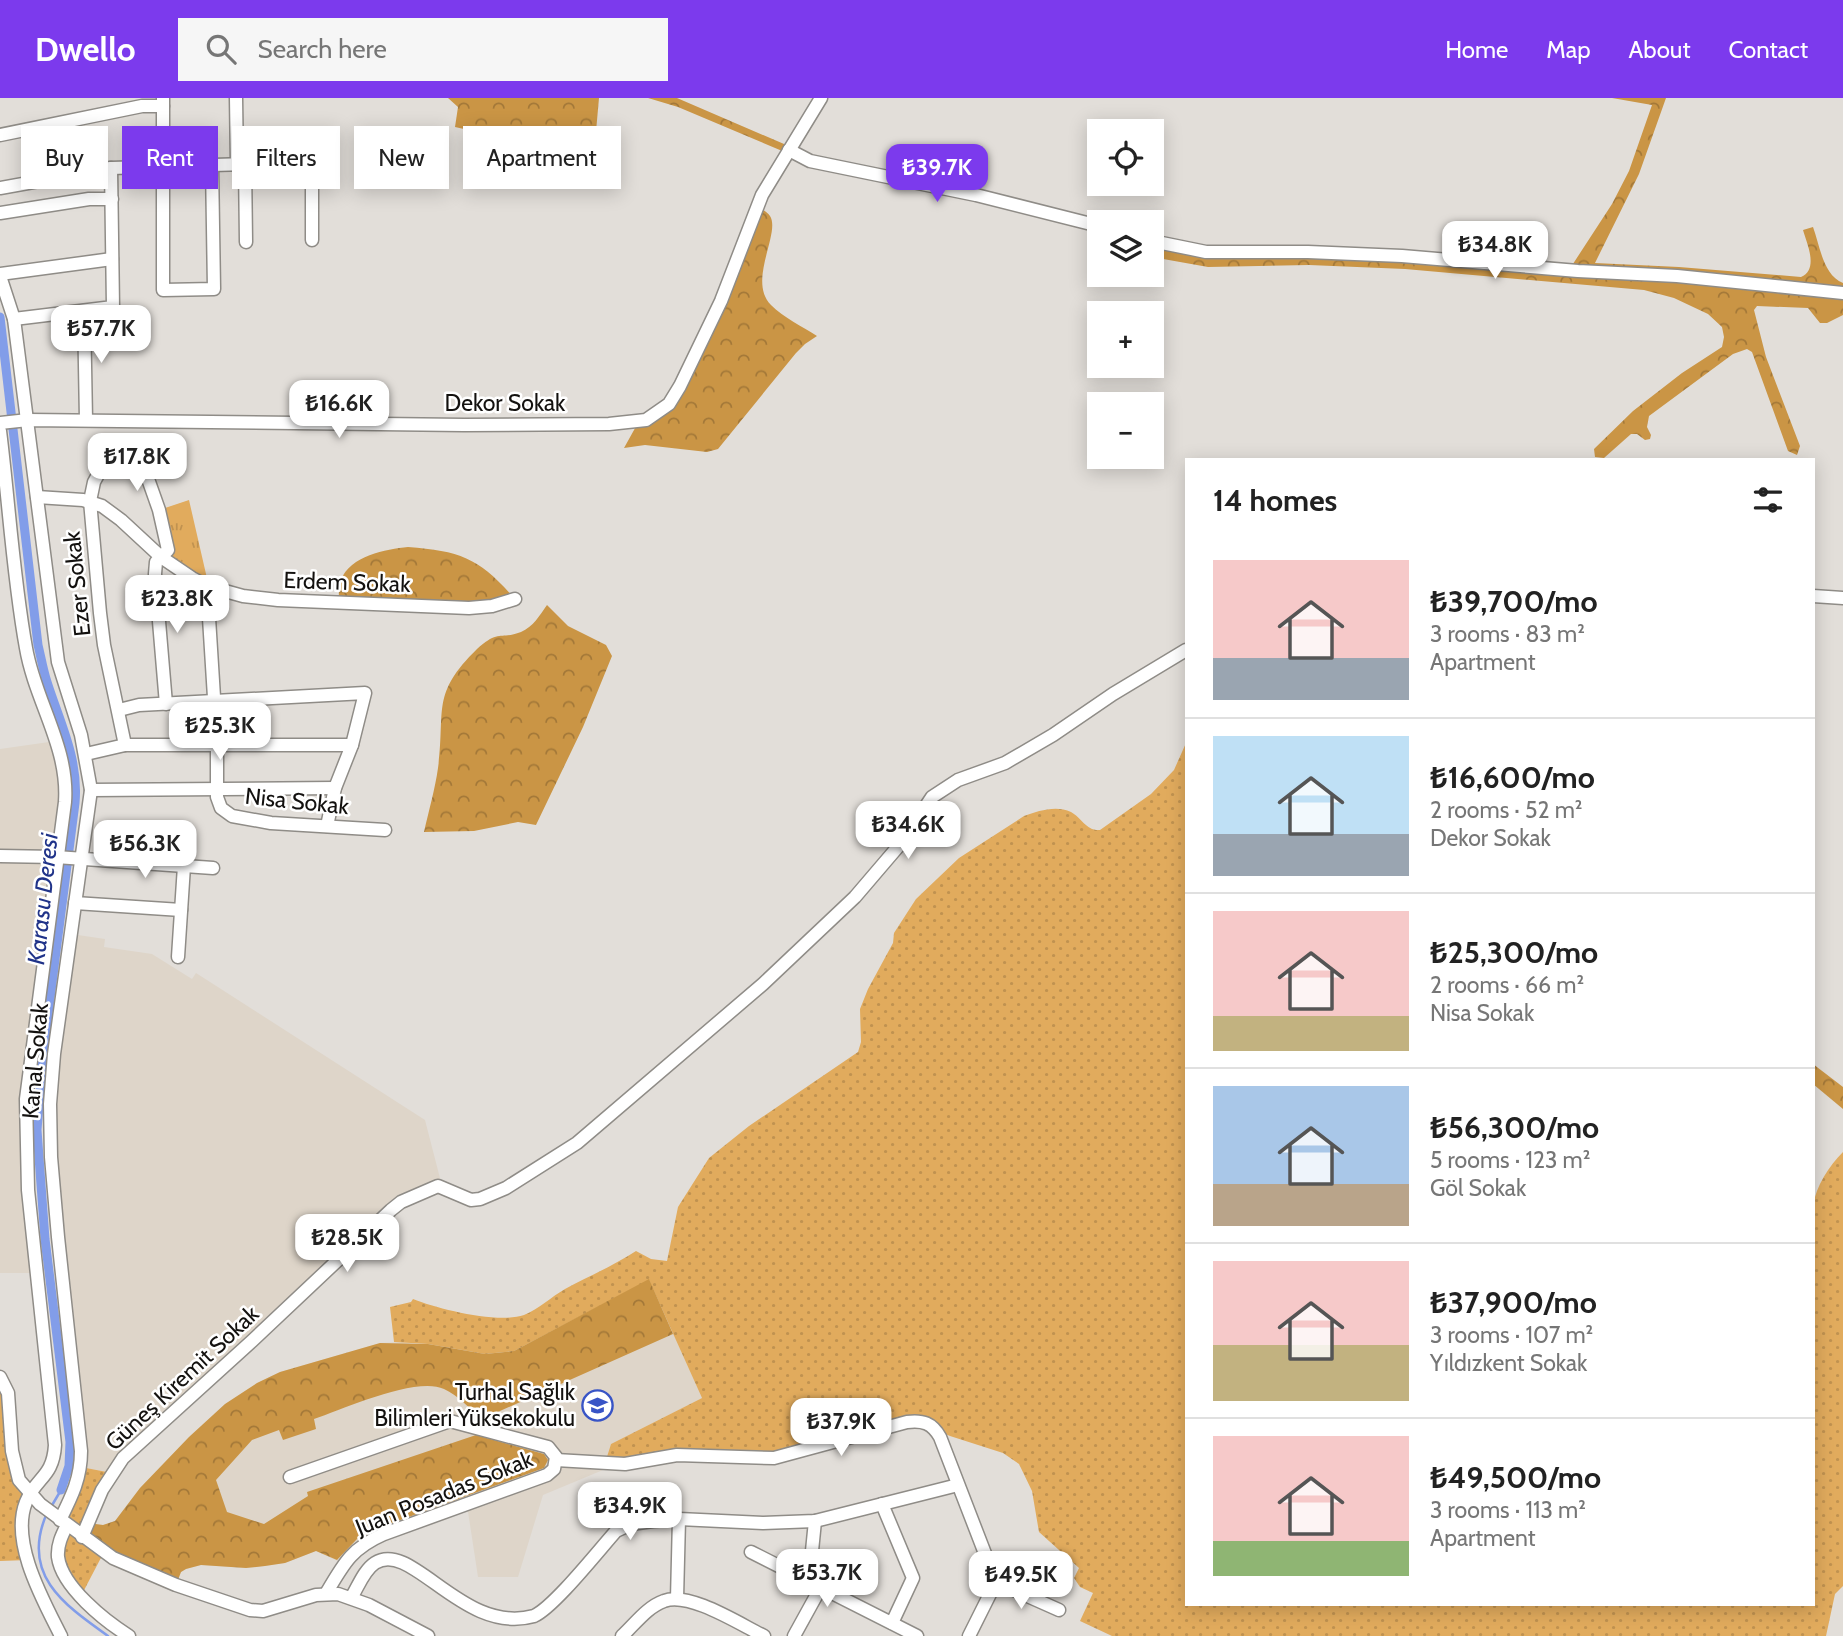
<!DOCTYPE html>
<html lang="en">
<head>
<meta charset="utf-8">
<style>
  body { margin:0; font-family:Cabin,sans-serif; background:#f6f6f6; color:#222; height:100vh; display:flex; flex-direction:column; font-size:26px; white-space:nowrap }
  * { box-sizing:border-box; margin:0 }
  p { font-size:23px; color:#767676 }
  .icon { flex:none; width:38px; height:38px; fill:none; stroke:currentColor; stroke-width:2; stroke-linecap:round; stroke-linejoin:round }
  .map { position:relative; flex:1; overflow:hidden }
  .details { position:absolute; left:1185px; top:360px; width:630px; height:1148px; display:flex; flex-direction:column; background:#fff; border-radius:0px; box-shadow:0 4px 18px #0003 }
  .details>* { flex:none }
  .guide { position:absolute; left:21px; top:28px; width:665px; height:63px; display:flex; gap:14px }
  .buttons { position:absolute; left:1087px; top:21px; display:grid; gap:14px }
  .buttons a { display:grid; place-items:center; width:77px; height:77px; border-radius:0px; background:#fff; box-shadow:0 4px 18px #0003; font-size:35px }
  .price { position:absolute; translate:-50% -60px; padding:0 16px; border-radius:14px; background:#fff; color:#222; font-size:23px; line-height:46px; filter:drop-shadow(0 2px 4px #0008) }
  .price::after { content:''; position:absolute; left:50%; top:42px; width:21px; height:16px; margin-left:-10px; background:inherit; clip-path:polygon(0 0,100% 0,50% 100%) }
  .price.selected { background:#7c3aed; color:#fff }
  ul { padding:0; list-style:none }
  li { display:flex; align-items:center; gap:21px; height:175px; padding:0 28px }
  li+li { border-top:2px solid #e0e0e0 }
  li span { display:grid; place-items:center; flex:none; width:196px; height:140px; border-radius:0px; color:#555 }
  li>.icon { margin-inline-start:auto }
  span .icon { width:84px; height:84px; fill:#fffc; stroke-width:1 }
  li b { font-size:30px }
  h2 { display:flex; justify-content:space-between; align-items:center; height:84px; padding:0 28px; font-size:30px }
  .pill { padding:0 24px; border-radius:0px; background:#fff; box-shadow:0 4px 18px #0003; font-size:24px; line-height:63px }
  .pill.selected { background:#7c3aed; color:#fff }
  header { display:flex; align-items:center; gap:42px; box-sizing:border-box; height:98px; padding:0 35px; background:#7c3aed; color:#fff }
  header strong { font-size:33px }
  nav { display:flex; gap:38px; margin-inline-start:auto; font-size:24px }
  .search { width:490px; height:63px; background:#f6f6f6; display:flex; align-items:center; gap:18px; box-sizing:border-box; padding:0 24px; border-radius:0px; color:#767676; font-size:26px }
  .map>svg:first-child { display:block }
  .built { fill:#ded5c9 }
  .grass { fill:url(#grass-dots) }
  .forest { fill:url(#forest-crowns) }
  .park { fill:url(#park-tufts) }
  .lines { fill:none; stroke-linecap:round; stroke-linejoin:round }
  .stream { stroke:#829de9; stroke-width:2.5 }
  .canal { stroke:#829de9; stroke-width:9 }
  .minor-casing { stroke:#8f8c87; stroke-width:15 }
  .minor { stroke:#fff; stroke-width:12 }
  .labels { text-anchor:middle; stroke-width:5; stroke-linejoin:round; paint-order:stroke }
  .street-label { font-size:23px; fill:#13110f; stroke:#fff }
  .poi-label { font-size:23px; fill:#13110f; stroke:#fff; text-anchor:end }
  .water-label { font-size:24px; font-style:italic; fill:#203389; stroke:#fff }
</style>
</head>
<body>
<header>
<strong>Dwello</strong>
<div class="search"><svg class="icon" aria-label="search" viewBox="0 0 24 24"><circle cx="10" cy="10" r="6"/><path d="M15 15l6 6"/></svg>Search here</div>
<nav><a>Home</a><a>Map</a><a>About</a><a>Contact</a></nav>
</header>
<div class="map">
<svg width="1843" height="1538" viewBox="0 0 1843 1538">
  <defs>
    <pattern id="grass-dots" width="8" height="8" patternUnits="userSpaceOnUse" patternTransform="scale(1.75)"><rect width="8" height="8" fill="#e1ab5d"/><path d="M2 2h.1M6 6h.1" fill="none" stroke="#c09250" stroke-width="1.8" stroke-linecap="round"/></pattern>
    <pattern id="forest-crowns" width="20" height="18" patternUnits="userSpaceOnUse" patternTransform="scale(1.75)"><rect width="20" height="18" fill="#ca9545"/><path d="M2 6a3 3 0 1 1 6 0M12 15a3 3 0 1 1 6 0" fill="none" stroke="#a37838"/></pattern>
    <pattern id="park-tufts" width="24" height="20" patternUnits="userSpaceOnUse" patternTransform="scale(1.75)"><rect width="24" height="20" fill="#e1ab5d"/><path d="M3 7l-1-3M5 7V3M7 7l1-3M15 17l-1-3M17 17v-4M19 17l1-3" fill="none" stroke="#c09250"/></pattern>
  </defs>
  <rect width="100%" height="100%" fill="#e2ded9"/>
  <!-- built -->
  <g class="built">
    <path d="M56,643L65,679L30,960L36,1175H0V651Z"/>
    <path d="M71,836L105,841L104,849L152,856L192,881L196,875L425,1022L442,1088L401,1104L112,1375L81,1369L51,1059Z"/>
    <path d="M649,1181L702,1300L611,1346L603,1372L543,1397L518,1479H478L467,1407L384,1436L344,1466L316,1453L285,1465L265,1468L246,1470L201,1467L186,1471L181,1474L176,1487L88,1425L103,1427L115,1423L140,1390L189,1339L225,1306L257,1285L280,1274L380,1245L401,1244L469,1254L500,1256Z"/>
  </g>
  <!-- grass -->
  <g class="grass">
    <path d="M1186,645V1507H1813V1108C1816,1088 1829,1068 1843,1054V1488L1835,1496L1826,1538H1112L1080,1523L1093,1495L1080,1489L1074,1480L1079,1470L1039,1434L1032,1393L1019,1366L1003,1355L950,1338L936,1332L924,1323L783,1359L605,1365L611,1346L702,1300L649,1182L514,1253L485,1256L428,1246L394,1244L390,1209L411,1204L413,1201C438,1211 498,1226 524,1217C539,1211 551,1199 565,1191C589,1178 613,1168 636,1153L651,1161L667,1163L678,1109L709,1060L749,1028L858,954L861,944L860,911L868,891L893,845L894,835L916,801L959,760L1024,718C1038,713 1056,707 1071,714C1082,720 1086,733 1100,732L1151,696L1174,672Z"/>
    <path d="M0,1279L24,1390L28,1462L0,1463Z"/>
    <path d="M81,1369L112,1375L83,1439L104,1454L81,1498L58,1451L60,1422Z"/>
  </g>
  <!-- forest -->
  <g class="forest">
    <path d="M448,0H599L594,56L592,59L584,57L577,47L571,44L536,39L491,37L455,29L458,9Z"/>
    <path d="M648,0H677L791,49L787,55L678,9Z"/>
    <path d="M1612,0H1666L1639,76L1595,165L1679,169L1801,179C1819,171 1807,146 1803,132L1813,129C1820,148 1823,177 1843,185V217L1827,225H1820L1808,210L1757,208L1754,212L1766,259L1800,348L1797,357L1788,353L1752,254L1747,251L1733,256L1649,318L1647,329L1651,337L1650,341L1645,342L1637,336H1631L1604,360L1595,359L1594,351L1633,313L1682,275L1722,249L1724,239L1722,229L1708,216L1674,200L1644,192L1405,171L1309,167L1208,169L1152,159V143L1184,150L1569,172L1612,106L1629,73L1652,7Z"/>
    <path d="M757,108C761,111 768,114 770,118C781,135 747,183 771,207C783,219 803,229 817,238L805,246L796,255L718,351L707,354L645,347L624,350L639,323L669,306Z"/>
    <path d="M408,449C462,453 480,461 515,501L498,507L339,505C339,497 338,489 341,482C350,458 386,451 408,449Z"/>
    <path d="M547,507L568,528L606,547L612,558L583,629L536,727L518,724L474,733L424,734C429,712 435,691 438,670C446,612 430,597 477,551C499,531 500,542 521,534C533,529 540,517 547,507Z"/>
    <path d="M1813,966L1843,989V1011L1813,986Z"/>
    <path d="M649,1181L673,1236L482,1321C471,1312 458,1297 444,1291C416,1278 344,1311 314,1321L316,1331L283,1342L279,1332L252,1342L216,1382L227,1414L264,1426L308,1398L307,1394L476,1337L544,1356L548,1362L544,1370L381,1429L357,1441L337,1462L316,1453L285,1465L265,1468L246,1470L201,1467L186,1471L181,1474L176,1487L82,1439L88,1425L103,1427L115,1423L140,1390L189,1339L225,1306L257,1285L280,1274L380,1245L428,1246L485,1256L514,1253Z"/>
  </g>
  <!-- park -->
  <path class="park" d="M189,402L209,489L161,459L167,452L159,412Z"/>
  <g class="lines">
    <!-- stream -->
    <g class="stream">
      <path d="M51,1409L61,1392"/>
      <path d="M47,1415C20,1476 63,1506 108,1538"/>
    </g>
    <!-- canal -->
    <path class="canal" d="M0,219L38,547C41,559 43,572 47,584C60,625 79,661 75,705L43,955L37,1032L45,1141L70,1344L69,1368L61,1392"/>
    <defs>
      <g id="minor">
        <path d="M163,0V192L214,191L212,67"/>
        <path d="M236,0L237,66"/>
        <path d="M0,37L142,8H163"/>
        <path d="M789,52L810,63L976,97L1099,128"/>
        <path d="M245,66L246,144"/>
        <path d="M0,90L111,70L312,64V142"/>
        <path d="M0,115L89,101H112"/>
        <path d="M1152,143L1206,154H1308L1402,158L1578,173L1677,178L1843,195"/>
        <path d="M0,176L112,161"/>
        <path d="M0,178L14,221L58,564L81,637L91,692L54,956L50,1006L51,1059L58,1139L81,1353C81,1380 72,1398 60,1422"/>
        <path d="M84,213L86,322"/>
        <path d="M14,221L113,209L111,70"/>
        <path d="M0,325L28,322L464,327L609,326L646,322L669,306L680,288L721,203L762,97L821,0"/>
        <path d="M0,333C9,405 13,479 26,550C35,603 69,649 65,704L26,1001L28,1092L55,1347C53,1380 36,1379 26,1404C10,1444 43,1502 61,1538"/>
        <path d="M37,399L83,402L102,408L121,422L161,459L192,480L207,488L243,498L278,502L469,510L492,508L515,501"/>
        <path d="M207,488L217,647V699L221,710L232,718L271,725L385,732"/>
        <path d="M1813,498L1843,500"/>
        <path d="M119,612L139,607L365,595L352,647L335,690L327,728"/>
        <path d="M125,647L104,547L100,515L90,403L94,384L100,373L112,368H132L138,370L147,378L159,412L168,452L156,464L155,476L166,606"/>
        <path d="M86,656L125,647H352"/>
        <path d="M91,692L335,690"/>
        <path d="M0,758L56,759L213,770"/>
        <path d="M75,805L181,812"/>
        <path d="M178,859L184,768"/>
        <path d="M0,1279L8,1295L12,1353L19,1382L40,1406L113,1460L176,1487L250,1512L263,1513L316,1497L338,1496L369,1507L428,1538"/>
        <path d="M556,1362L625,1366L677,1357L774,1360L907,1324C923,1322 932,1325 940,1339L996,1484L969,1538"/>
        <path d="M290,1379L450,1323L548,1349L556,1359L554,1371L547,1377L384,1436C352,1450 344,1465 327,1494"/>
        <path d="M882,1406L913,1480L892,1525"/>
        <path d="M67,1427C62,1437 57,1447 58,1459C62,1489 105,1523 129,1538"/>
        <path d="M82,1439L102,1392L123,1360L252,1243L391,1112L401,1104L438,1088L471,1102L480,1101L506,1090L577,1045L763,886L855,799L902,744L932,699L958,682L1005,665L1053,637L1113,596L1186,552"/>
        <path d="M751,1454L917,1538"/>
        <path d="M809,1483L815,1423"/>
        <path d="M996,1484L1059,1512"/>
        <path d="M351,1500C358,1489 364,1472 375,1465C412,1441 463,1538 534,1518C554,1509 599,1452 616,1433L631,1426L653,1423L679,1421L763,1425L815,1423L958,1387"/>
        <path d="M677,1501L679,1421"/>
        <path d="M622,1538C635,1526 647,1509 664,1503C689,1493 741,1527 764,1538"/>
        <path d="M794,1538L821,1489"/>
      </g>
    </defs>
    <!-- minor casing -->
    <use href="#minor" class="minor-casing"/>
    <!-- minor -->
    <use href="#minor" class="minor"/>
  </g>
  <!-- icons -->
  <defs>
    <symbol id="university-ring" viewBox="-11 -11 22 22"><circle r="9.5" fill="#fff" stroke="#3854c6" stroke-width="1.5"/><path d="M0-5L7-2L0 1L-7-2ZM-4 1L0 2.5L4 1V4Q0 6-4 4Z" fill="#3854c6"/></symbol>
  </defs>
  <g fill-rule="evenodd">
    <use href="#university-ring" x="580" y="1290" width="35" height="35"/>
  </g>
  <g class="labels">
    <!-- street labels -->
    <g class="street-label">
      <text x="505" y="313">Dekor Sokak</text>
      <text transform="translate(347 484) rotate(2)" y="8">Erdem Sokak</text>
      <text transform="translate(77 486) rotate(-96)" y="8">Ezer Sokak</text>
      <text transform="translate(297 703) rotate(6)" y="8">Nisa Sokak</text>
      <text transform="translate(35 963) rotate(-85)" y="8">Kanal Sokak</text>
      <text transform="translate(182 1280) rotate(-43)" y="8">Güneş Kiremit Sokak</text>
      <text transform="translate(444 1395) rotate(-22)" y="8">Juan Posadas Sokak</text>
    </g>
    <!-- poi labels -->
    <g class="poi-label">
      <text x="575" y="1302">Turhal Sağlık<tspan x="575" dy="26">Bilimleri Yüksekokulu</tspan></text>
    </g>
    <!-- water labels -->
    <g class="water-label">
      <text transform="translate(43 801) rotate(-84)" y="8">Karasu Deresi</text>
    </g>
  </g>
</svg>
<div class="buttons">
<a><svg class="icon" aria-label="locate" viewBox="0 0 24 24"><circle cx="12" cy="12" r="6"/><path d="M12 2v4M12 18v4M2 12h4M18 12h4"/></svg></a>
<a><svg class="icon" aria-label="layers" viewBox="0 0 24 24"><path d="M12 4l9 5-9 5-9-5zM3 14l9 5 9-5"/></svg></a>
<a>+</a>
<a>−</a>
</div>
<b class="price selected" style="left:937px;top:106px">₺39.7K</b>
<b class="price" style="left:1495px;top:183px">₺34.8K</b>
<b class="price" style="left:101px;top:267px">₺57.7K</b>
<b class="price" style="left:339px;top:342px">₺16.6K</b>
<b class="price" style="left:137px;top:395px">₺17.8K</b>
<b class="price" style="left:177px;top:537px">₺23.8K</b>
<b class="price" style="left:220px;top:664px">₺25.3K</b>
<b class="price" style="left:908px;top:763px">₺34.6K</b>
<b class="price" style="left:145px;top:782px">₺56.3K</b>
<b class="price" style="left:347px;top:1176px">₺28.5K</b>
<b class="price" style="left:841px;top:1360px">₺37.9K</b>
<b class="price" style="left:630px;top:1444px">₺34.9K</b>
<b class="price" style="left:827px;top:1511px">₺53.7K</b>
<b class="price" style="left:1021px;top:1513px">₺49.5K</b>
<div class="guide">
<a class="pill">Buy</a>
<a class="pill selected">Rent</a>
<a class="pill">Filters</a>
<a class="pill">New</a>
<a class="pill">Apartment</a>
</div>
<section class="details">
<h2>14 homes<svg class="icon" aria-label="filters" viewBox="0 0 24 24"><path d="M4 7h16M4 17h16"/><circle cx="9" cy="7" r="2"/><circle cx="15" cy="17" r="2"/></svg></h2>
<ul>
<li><span style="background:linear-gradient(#f6c9c9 70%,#9aa5b1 0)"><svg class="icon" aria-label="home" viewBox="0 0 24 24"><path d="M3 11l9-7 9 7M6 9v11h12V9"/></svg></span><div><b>₺39,700/mo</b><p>3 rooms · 83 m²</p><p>Apartment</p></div></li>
<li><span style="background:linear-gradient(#bfe0f5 70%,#9aa5b1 0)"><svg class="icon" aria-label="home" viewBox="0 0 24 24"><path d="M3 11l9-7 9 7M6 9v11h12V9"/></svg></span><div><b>₺16,600/mo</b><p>2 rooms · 52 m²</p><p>Dekor Sokak</p></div></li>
<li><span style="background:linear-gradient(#f6c9c9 75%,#c2b280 0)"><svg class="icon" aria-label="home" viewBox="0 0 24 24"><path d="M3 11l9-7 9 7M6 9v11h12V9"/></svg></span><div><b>₺25,300/mo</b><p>2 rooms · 66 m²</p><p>Nisa Sokak</p></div></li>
<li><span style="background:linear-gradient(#a9c7e8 70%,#b9a48a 0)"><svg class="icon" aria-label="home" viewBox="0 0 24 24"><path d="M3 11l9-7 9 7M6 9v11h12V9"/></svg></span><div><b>₺56,300/mo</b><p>5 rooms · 123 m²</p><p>Göl Sokak</p></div></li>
<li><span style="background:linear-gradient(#f6c9c9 60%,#c2b280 0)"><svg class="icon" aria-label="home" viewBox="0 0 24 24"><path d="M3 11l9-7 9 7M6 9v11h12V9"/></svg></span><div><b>₺37,900/mo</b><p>3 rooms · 107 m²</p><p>Yıldızkent Sokak</p></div></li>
<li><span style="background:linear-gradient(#f6c9c9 75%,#8fb573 0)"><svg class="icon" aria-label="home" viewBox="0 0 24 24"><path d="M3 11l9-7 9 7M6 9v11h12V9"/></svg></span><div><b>₺49,500/mo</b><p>3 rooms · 113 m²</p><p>Apartment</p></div></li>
</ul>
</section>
</div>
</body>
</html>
